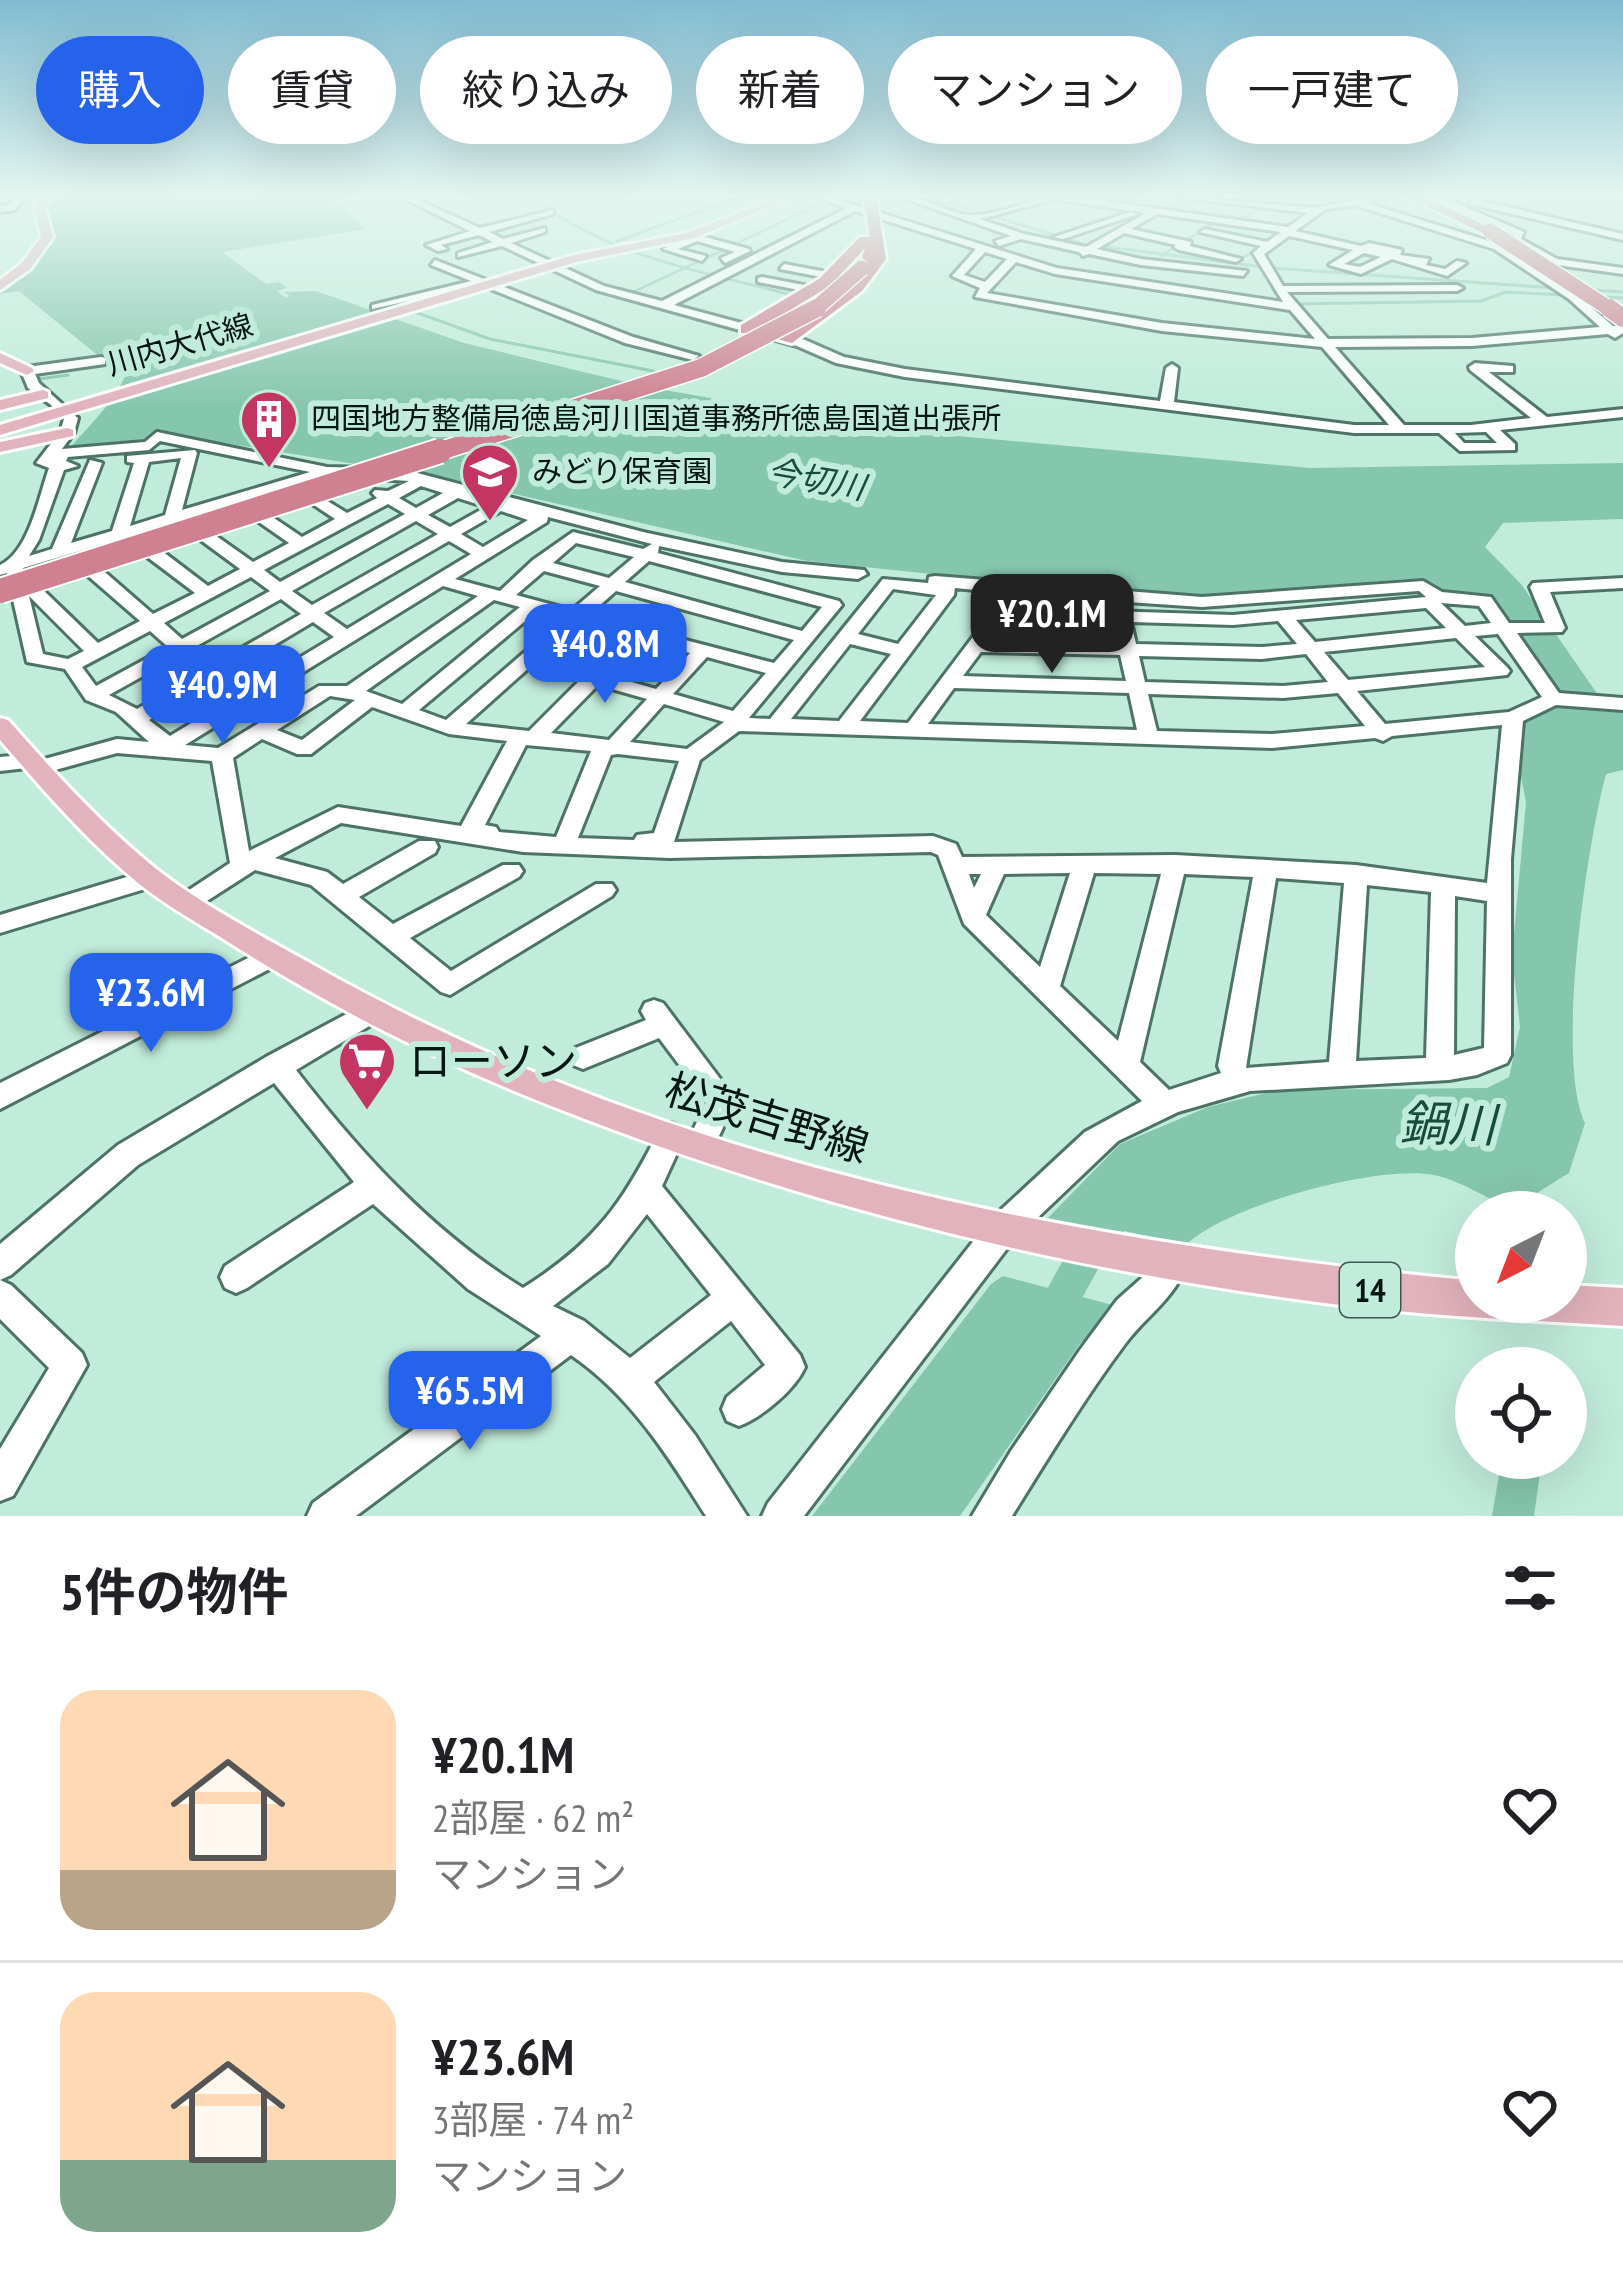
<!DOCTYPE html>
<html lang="ja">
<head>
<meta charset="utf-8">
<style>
  body { margin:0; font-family:"PT Sans Narrow","Noto Sans JP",sans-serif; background:#f2f2f2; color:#202124; height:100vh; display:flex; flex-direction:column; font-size:45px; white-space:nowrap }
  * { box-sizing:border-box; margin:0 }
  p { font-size:39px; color:#757577 }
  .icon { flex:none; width:66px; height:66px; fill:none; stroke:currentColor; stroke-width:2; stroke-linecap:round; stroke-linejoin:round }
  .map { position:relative; height:1516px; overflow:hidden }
  .sheet { display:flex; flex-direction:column; background:#fff; flex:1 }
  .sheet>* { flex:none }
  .top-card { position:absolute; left:36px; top:36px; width:1551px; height:108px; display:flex; gap:24px }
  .needle { width:78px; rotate:222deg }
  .controls { position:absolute; left:1455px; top:1191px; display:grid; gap:24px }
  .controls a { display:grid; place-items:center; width:132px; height:132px; border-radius:50%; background:#fff; box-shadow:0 12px 48px #0002; font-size:60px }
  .price { position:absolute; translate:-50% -102px; padding:0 27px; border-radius:24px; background:#2563eb; color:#fff; font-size:39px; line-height:78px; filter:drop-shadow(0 3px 6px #0008) }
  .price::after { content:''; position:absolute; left:50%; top:72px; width:36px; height:27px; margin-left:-18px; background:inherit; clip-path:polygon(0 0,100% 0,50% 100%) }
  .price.current { background:#222; color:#fff }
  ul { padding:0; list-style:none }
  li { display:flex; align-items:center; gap:36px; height:300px; padding:0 60px }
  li+li { border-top:3px solid #e0e0e0 }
  li span { display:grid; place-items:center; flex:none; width:336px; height:240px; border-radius:36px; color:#555 }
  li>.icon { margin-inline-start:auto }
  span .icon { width:144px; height:144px; fill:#fffc; stroke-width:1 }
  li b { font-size:51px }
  h2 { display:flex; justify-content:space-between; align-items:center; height:144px; padding:0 60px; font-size:51px }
  .tag { padding:0 42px; border-radius:54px; background:#fff; box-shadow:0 12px 48px #0002; font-size:42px; line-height:108px }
  .tag.current { background:#2563eb; color:#fff }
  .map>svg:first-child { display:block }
  .water { fill:#85c6ae }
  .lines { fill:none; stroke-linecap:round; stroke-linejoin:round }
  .stream { stroke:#85c6ae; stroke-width:3 }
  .river { fill:#85c6ae; fill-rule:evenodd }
  .minor-casing { stroke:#4d7365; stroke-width:6 }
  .major-casing { stroke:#fff; stroke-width:6 }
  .highway-casing { stroke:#fff; stroke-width:6 }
  .minor { fill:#fff; fill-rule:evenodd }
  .major { fill:#e2b3bd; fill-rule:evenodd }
  .highway { fill:#cf8191; fill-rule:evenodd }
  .highway-bridge-far2-casing { stroke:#fff; stroke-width:18; stroke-linecap:butt }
  .highway-bridge-far1-casing { stroke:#fff; stroke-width:21; stroke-linecap:butt }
  .highway-bridge-casing { stroke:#fff; stroke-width:28; stroke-linecap:butt }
  .highway-bridge-far2 { stroke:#cf8191; stroke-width:15 }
  .highway-bridge-far1 { stroke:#cf8191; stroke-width:18 }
  .highway-bridge { stroke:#cf8191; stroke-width:24 }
  .labels { text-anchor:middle; stroke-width:12; stroke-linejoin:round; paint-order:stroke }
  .far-street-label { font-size:30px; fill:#061611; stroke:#c1ecdb }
  .far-poi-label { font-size:30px; fill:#061611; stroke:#c1ecdb; text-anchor:start }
  .far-water-label { font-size:33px; font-style:italic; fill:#174c3c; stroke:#c1ecdb }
  .shield { fill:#c1ecdb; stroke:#3e564e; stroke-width:3 }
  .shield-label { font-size:33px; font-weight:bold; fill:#061611 }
  .near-poi-label { font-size:42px; fill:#061611; stroke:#c1ecdb; text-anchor:start }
  .near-street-label { font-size:42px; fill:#061611; stroke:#c1ecdb }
  .near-water-label { font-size:48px; font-style:italic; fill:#174c3c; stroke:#c1ecdb }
</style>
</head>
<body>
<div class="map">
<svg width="1623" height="1516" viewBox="0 0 1623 1516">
  <rect width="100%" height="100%" fill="#c1ecdb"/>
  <!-- water -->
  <g class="water">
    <path d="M50,196H329L365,229L222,252L266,284L279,282L287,288L277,291L286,298L290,296L284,292L316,291L464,343L642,386L892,430L1310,468L1623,463V519L1503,523L1485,547L1521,584L1605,705L1623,708V770L1606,774C1587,845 1555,1060 1585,1123L1569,1173L1511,1209C1487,1198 1459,1180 1434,1175C1379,1164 1228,1205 1187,1244L1124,1231L1112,1242L1043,1223L1120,1144L1208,1107L1278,1090L1487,1088L1509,1077L1520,1027L1512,956L1526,802L1517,756L1521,717L1564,703L1492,599L1441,593L1431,585L1405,579L1220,595L1067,588L807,561L454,480L157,432L146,445L68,450C88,426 131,388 129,355L101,358L19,291L0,294V288L35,262L54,231L45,213Z"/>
    <path d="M1003,1276L1120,1307L1079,1345L960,1516H812L991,1284Z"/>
  </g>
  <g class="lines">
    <!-- stream -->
    <g class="stream">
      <path d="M532,196C606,258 705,271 795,296"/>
      <path d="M829,196L847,203"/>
      <path d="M928,196L1083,244L1263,267L1276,294"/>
      <path d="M1236,221L1267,206"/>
      <path d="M617,241L742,196"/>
      <path d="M731,246L824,202"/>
      <path d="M1161,256L1217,221"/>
      <path d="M1237,261L1259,248"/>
      <path d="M693,264L726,249"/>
      <path d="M1272,268L1555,288"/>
      <path d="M1593,290L1623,292"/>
      <path d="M629,294L691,265"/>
      <path d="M1605,297L1623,298"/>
      <path d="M1293,304L1481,301L1506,292L1563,295"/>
      <path d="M415,312L490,339L653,371"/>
      <path d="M39,379L68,375"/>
    </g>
    <!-- river -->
    <g class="river">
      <path d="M1097,1218L1110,1223L1115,1235L1110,1247L1063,1333L1050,1339L1037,1333L1031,1320L1037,1307L1084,1223Z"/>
      <path d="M1502,1458H1542L1534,1516H1492Z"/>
    </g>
    <defs>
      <g id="minor">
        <path d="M16,196H25L15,210L0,212V206L9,205Z"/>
        <path d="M399,196H409L480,228L553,210V214L489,232L503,239L545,228V232L511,243L604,286L662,301L847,208L813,196H826L1057,268L1283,302L1253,253L1261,246L1200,232L1205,229L1267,242L1281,232L1157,214L1131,229L1191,242L1190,246L1241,259L1236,262L1179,250L1174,247L1176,245L1124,233L1097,249L1141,259L1247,271L1243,276L1141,265L1089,254L1083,256L1079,252L1021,239L999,246L995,241L1011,236L900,197C923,193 948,216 973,215C1005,214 1034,196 1068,196L1288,227L1308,213L1169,196L1315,208L1375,196H1393L1366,203L1502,245L1577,295L1613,326L1623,325V333L1615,338L1608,334L1472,346L1335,347L1404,425H1471L1531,418L1470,370L1469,367L1475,363L1513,366V372H1489L1547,417L1623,409V417L1500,430L1515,444V450L1460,451L1439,433H1354L905,377L836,363L797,346L596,290L502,246L458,257V253L493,242L479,235L441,245L447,249L438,251L426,245L470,231ZM1055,199L1146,213L1086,247L1024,234L980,219ZM1354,205L1494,249L1569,299L1600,327L1472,338L1328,339L1287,292L1457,291L1463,288L1457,285L1283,286L1264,254L1289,236L1353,250L1329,265L1361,274L1392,259L1447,276L1466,263L1457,261L1445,269L1426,265L1429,259L1400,255L1402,250L1369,243L1361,246L1295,231L1326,209ZM855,211L976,249L952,276L980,288L975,297L1162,331L1322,347L1389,425H1354L1174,402L1178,368L1172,364L1166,368L1160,401L905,369L844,357L805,340L674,305ZM985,252L1007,259L985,282L964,275ZM1364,253L1381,257L1360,267L1344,264ZM1016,262L1055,274L1290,310L1315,339L1162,323L987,293ZM1486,432L1497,443H1464L1455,433Z"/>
        <path d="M952,196H968L944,203L939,200Z"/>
        <path d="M1427,196H1439L1524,232L1521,239L1557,259L1623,268V274L1550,264L1511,242L1514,235Z"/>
        <path d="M1617,196H1623V199L1619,198Z"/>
        <path d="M1473,199L1623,234V240L1470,204Z"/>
        <path d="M1130,212L1138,214L1063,239L1054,237Z"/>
        <path d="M690,233L749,249L750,251L725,263L721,258L735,252L697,241L678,249L706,256L702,261L663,249Z"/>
        <path d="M435,260L633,337L699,356L693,360L625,343L481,285L372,309V305L471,281L431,265Z"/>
        <path d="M784,264L832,273L837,276L832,279L780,269Z"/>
        <path d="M762,277L814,287L820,290L814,293L758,282V278Z"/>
        <path d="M101,357L105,358V364L35,374L39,383L62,404L55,408L28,388L21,371L27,367Z"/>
        <path d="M65,408L78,418L74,433L62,449L145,442L157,432L327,467L402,469L643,532L782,562L864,570L867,574L858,579L782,572L659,546L658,553L839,601L842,605L749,718L770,719L883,579L928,583L929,577L935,576L1202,597L1423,581L1442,592L1491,597L1509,623H1545L1530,587L1533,583L1623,578V588L1550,592L1565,628L1562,632L1517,633L1559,693L1623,698V710L1556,705L1523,721L1511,859V1055L1507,1063L1477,1075L1449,1080L1250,1091L1178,1112L1118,1141L1012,1242L804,1516H762L768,1503L990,1220L1085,1132L1142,1101L964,924L938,855L931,852L670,858L523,852L341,823L275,858L327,872L343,884L419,841H435L438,847L435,853L359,897L393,924L503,865H519L523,871L519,877L410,938L451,971L596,884H612L616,890L612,896L450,995L441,992L311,885L255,870L196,908L188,911L180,908L176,902L180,896L230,863L212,761L117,753L37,775L27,768L0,771V757L31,754L41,760L117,739L149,742L116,712L86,700L65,669L27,662L7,573L0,575V565C29,552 39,496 49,468L36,463L60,432L64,419L58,412ZM160,441L310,472L182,510L197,453L195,450L127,456V462L134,463L112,531L71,543L102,463L90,460L52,549L29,556L39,540L64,470L78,466L66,461L68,457L149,450ZM181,458L165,515L130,526L149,462ZM329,476L409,481L388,491L375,490L372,493L377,498L347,513L321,497H311V503L335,519L302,537L268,514H256V520L289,543L253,562L195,521H183V527L240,569L208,586L158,548H146V556L195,593L153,614L99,567H87V575L140,621L98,643L40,587L27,588L23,568ZM421,486L443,493L416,508L399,498ZM458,498L486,507L450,527L428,515ZM388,504L405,514L280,582L264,570ZM501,511L528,520L483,547L461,534ZM548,517L652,544L643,549L573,532L533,560L500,591L455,579L547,522ZM416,521L438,534L312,605L292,591ZM449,541L471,554L347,629L324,613ZM576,543L634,557L609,578L553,563ZM649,561L822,607L802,631L625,582ZM544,571L600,586L572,610L516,595ZM251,577L270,591L182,639L164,623ZM443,586L478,596L347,686H319L218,748L185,745ZM955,588L1006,593L908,723L860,721L954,595ZM893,589L936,595L898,644L858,634ZM616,591L794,640L774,663L589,615ZM1419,591L1426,597L1233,615L1013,608L1023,595L1202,607ZM29,596L84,651L68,659L43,654ZM281,599L301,614L212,665L193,648ZM494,600L520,607L402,704L366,691ZM1441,603L1479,606L1491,623L1465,626ZM1426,608L1446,628L1315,642L1296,620ZM536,612L563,619L446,720L419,710ZM1005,618L1112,622L1117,644L989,641ZM1278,621L1297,644L1262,647L1136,644L1131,622L1233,625ZM313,622L334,637L243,692L224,675ZM579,623L625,635L590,671L541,657ZM150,631L168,647L96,686L82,667ZM1498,634L1542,697L1509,712L1385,724L1357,691L1507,675L1510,671L1507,667L1475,636ZM1456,638L1485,667L1348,680L1324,652ZM642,640L690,653L656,689L607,675ZM850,644L891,654L839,721L791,719ZM981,652L1120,655L1126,681L963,676ZM1306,654L1328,682L1283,686L1145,682L1139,656L1262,659ZM179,656L199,673L137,709L109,695ZM707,657L766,673L733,711L673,694ZM531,666L580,680L529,731L466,724ZM210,683L229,700L170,736L149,720ZM598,685L647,699L609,740L551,733ZM954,688L1129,693L1137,730L928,724ZM1338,693L1365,726L1272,734L1157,731L1148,694L1283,698ZM330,696L355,700L302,740L277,730ZM664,704L724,722L687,749L630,742ZM372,707L449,734L507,741L461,826L338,807L249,851L233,758L262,739L297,754H311ZM1502,725L1487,883L1356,865L1175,855L962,857L956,844L933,836L674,842L700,760L739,731L1272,748L1375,738L1383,741L1392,736ZM526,745L591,751L556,837L499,832L496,827L485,825ZM618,754L679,761L654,833L637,835L634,840L578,838L611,755ZM1070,873L1040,967L986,915L1004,874ZM1094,873L1161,874L1118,1041L1060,986ZM969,874H981L974,888ZM1184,874L1253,877L1218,1066L1221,1073L1169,1090L1140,1062ZM1276,878L1344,883L1329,1062L1246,1068ZM1367,885L1431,892L1426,1058L1356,1061ZM1455,896L1487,901L1484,1048L1454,1055Z"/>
        <path d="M150,870L158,873L162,879L158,885L0,933V915Z"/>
        <path d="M272,946L281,949L285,956L281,963L0,1109V1083Z"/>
        <path d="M654,1000L663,1003L736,1100L710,1155L700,1159L690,1155L685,1146L707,1102L659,1038L583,1069L573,1065L569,1057L573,1049L646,1020L641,1011L645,1003Z"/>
        <path d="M367,1003L376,1006L380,1014L376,1022L296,1070C360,1153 433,1233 523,1288C596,1242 623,1203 661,1127L671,1123L681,1127L685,1136L662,1186L800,1355L805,1367C795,1390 762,1417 739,1426L727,1421L722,1409L727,1397L765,1365L731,1321L654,1382L695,1435L747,1516H706C668,1456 631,1396 571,1355L356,1516H307L313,1503L541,1336L468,1289L373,1204L247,1288L236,1293L225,1288L220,1277L225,1266L354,1182L274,1083L138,1165L11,1275L0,1280V1244L118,1145L266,1057ZM647,1214L711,1295L630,1358L584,1321L553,1306L608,1264Z"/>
        <path d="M1171,1248L1182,1253L1187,1264C1175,1298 1146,1316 1125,1344C1084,1399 1048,1458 1012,1516H972L1011,1451L1080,1350L1117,1300L1153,1268L1160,1253Z"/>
        <path d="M0,1280L11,1285L82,1353L87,1365L13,1496L0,1501V1449L49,1368L0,1319Z"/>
      </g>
      <g id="major">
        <path d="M40,196H50L45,209L53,237L30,269L0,290V280L22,263L41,237L35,209Z"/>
        <path d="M782,196H795L694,238L580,261L0,435V425L574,255L687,233Z"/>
        <path d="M0,353L32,368L34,371L27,375L0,363Z"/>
        <path d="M43,390L48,392V398L0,410V400Z"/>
        <path d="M67,428L73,430V436L0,452V442Z"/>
        <path d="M0,718L8,720C54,772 101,824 155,868C202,905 258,934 310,963C663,1165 1076,1243 1476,1281V1302H1566V1285L1623,1288V1326C1523,1320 1423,1316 1324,1303C1047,1267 778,1199 519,1093C415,1050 317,999 222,938C194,921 164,904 138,883C87,841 43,790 0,740Z"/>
      </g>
      <g id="highway">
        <path d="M863,196H876L886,259L862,291L792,343L777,339L850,285L868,262L862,258L865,248L831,285L753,333H741V325L819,279L860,237H870Z"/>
        <path d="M1406,196H1422L1497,231L1485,234Z"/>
      </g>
    </defs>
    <!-- minor casing -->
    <use href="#minor" class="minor-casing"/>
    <!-- major casing -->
    <use href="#major" class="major-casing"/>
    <!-- highway casing -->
    <use href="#highway" class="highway-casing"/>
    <!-- minor -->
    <use href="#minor" class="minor"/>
    <!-- major -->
    <use href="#major" class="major"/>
    <!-- highway -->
    <use href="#highway" class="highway"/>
    <defs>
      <g id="highway-bridge-far2">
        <path d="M1490,231L1613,311"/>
        <path d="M813,311L862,268"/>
      </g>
      <g id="highway-bridge-far1">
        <path d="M1609,308L1623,318"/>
        <path d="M431,454L701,368L817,308"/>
      </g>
      <path id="highway-bridge" d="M0,591L440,451"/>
    </defs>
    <!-- highway-bridge-far2 casing -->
    <use href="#highway-bridge-far2" class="highway-bridge-far2-casing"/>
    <!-- highway-bridge-far1 casing -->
    <use href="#highway-bridge-far1" class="highway-bridge-far1-casing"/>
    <!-- highway-bridge casing -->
    <use href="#highway-bridge" class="highway-bridge-casing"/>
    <!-- highway-bridge-far2 -->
    <use href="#highway-bridge-far2" class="highway-bridge-far2"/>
    <!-- highway-bridge-far1 -->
    <use href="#highway-bridge-far1" class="highway-bridge-far1"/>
    <!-- highway-bridge -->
    <use href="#highway-bridge" class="highway-bridge"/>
  </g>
  <!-- sky -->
  <linearGradient id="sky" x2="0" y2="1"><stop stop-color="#80bbd1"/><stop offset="0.48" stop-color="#e3f6ef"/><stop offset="1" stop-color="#e3f6ef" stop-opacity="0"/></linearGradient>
  <rect width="1623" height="408" fill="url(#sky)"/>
  <!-- icons -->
  <defs>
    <symbol id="building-pin" viewBox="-11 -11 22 30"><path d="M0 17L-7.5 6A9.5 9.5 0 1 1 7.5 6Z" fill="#c33562" stroke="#c1ecdb"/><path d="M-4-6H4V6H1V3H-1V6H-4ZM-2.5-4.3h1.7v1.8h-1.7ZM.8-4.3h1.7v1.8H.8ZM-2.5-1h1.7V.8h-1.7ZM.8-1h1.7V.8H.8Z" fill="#fff"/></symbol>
    <symbol id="school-pin" viewBox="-11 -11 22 30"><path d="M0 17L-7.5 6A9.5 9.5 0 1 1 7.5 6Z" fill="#c33562" stroke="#c1ecdb"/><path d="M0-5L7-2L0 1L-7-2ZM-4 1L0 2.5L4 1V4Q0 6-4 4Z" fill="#fff"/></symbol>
    <symbol id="supermarket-pin" viewBox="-11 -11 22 30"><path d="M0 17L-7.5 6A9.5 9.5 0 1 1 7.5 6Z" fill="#c33562" stroke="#c1ecdb"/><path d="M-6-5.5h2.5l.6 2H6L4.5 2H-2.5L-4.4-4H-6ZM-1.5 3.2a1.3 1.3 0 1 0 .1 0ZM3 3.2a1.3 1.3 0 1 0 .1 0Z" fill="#fff"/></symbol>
  </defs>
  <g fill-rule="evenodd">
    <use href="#building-pin" x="236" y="386" width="66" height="90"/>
    <use href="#school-pin" x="457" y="439" width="66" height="90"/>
    <use href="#supermarket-pin" x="334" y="1028" width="66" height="90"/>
  </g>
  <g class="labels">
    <!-- far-street labels -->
    <g class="far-street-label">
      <text transform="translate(180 345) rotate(-16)" y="10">川内大代線</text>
    </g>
    <!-- far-poi labels -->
    <g class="far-poi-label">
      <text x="311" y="429">四国地方整備局徳島河川国道事務所徳島国道出張所</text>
      <text x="532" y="482">みどり保育園</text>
    </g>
    <!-- far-water labels -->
    <g class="far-water-label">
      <text transform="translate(816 479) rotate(10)" y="12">今切川</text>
    </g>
    <!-- shield labels -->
    <rect class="shield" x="1340" y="1263" width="60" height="54" rx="9"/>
    <g class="shield-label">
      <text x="1370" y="1302">14</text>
    </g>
    <!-- near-poi labels -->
    <g class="near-poi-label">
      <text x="409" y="1076">ローソン</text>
    </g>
    <!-- near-street labels -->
    <g class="near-street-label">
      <text transform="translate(767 1118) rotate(17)" y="15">松茂吉野線</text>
    </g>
    <!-- near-water labels -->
    <g class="near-water-label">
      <text transform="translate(1448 1124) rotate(1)" y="17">鍋川</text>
    </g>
  </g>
</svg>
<div class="controls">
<a><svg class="needle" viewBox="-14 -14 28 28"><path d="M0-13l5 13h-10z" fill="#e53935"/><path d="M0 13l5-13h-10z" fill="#757577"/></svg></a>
<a><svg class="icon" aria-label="locate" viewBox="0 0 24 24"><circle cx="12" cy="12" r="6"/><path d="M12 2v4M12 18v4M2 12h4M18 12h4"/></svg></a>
</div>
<b class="price current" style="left:1052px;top:676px">¥20.1M</b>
<b class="price" style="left:605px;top:706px">¥40.8M</b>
<b class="price" style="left:223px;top:747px">¥40.9M</b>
<b class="price" style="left:151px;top:1055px">¥23.6M</b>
<b class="price" style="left:470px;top:1453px">¥65.5M</b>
<div class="top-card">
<a class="tag current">購入</a>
<a class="tag">賃貸</a>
<a class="tag">絞り込み</a>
<a class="tag">新着</a>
<a class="tag">マンション</a>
<a class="tag">一戸建て</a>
</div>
</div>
<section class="sheet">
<h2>5件の物件<svg class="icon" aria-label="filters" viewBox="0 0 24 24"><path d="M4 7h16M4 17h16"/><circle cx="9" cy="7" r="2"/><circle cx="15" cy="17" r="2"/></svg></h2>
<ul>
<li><span style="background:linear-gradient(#ffd9b3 75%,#b9a48a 0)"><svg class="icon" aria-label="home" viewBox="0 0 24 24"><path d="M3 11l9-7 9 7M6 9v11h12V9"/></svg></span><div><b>¥20.1M</b><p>2部屋 · 62 m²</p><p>マンション</p></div><svg class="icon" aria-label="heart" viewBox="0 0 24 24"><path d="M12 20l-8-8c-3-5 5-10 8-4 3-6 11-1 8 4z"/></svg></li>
<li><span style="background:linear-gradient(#ffd9b3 70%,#7fa58c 0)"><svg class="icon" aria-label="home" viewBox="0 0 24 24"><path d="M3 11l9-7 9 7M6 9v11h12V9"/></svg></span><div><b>¥23.6M</b><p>3部屋 · 74 m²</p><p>マンション</p></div><svg class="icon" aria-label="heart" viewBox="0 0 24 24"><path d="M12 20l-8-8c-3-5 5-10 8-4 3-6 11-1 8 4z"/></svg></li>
</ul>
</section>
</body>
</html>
